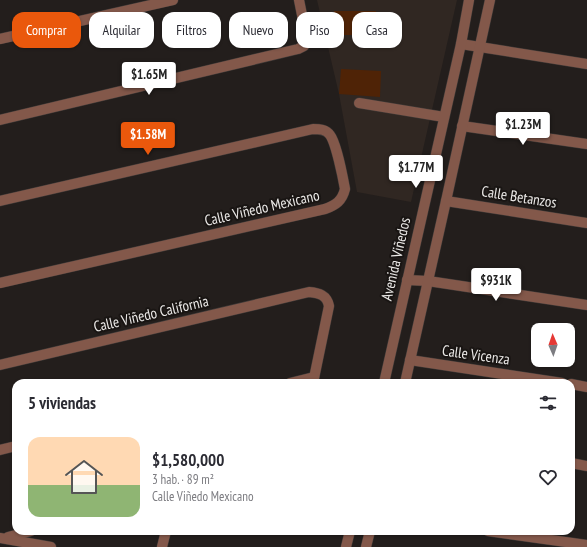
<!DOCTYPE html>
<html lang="es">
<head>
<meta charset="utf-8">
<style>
  body { margin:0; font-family:"PT Sans Narrow",sans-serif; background:#f2f2f3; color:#2b2b33; height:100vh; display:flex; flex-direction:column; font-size:15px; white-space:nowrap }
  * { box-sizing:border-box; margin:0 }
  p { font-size:13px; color:#7c7c81 }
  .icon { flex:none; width:22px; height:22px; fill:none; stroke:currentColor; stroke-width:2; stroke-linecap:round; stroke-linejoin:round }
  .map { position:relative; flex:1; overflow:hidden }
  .drawer { position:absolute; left:12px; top:379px; width:563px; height:156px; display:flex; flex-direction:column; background:#fff; border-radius:12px; box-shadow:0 1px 3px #0004 }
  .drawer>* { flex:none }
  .banner { position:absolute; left:12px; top:12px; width:563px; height:36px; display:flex; gap:8px }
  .needle { width:26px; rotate:358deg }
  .buttons { position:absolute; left:531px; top:323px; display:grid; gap:8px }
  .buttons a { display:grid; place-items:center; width:44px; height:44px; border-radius:8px; background:#fff; box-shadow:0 1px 3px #0004; font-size:20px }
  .price { position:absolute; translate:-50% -34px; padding:0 9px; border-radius:4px; background:#fff; color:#222; font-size:13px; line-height:26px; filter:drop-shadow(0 1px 2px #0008) }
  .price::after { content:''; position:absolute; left:50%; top:24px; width:12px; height:9px; margin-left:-6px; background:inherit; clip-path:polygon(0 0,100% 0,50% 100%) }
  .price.selected { background:#ea580c; color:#fff }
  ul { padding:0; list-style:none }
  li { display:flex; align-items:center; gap:12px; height:100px; padding:0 16px }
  li span { display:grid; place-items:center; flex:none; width:112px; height:80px; border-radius:12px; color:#555 }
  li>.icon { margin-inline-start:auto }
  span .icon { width:48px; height:48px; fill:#fffc; stroke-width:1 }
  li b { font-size:17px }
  h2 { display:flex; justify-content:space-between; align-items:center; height:48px; padding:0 16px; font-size:17px }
  .tag { padding:0 14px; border-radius:12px; background:#fff; box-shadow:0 1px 3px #0004; font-size:14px; line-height:36px }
  .tag.selected { background:#ea580c; color:#fff }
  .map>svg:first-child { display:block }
  .built { fill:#302722 }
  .building { fill:#4f2306 }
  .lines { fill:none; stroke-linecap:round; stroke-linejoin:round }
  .minor-casing { stroke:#3f3a38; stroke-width:11 }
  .minor { stroke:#83584a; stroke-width:10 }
  .labels { text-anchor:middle; stroke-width:4; stroke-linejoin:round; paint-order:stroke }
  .street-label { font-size:15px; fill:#ebe9e7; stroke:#191513 }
</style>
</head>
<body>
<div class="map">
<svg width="587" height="547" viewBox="0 0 587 547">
  <rect width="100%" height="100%" fill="#231e1c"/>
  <!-- built -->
  <path class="built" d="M317,0H457L411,202L357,192L339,94Z"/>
  <!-- building -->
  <g class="building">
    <path d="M334,11H376L375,35H333Z"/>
    <path d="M341,69L381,71L380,97L339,94Z"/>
  </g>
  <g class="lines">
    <defs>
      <g id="minor">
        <path d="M0,39L173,0"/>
        <path d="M461,44L587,64"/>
        <path d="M359,103L444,117"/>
        <path d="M0,120L298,49L304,46L307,40L299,0"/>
        <path d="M462,126L587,144"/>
        <path d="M0,201L313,129C319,129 326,129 330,135C336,143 343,178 345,189C342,201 336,205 325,209L0,283"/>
        <path d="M446,201L587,223"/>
        <path d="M407,280L428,281L587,305"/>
        <path d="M410,360L562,383"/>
        <path d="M0,365L309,292C319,293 327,295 329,306L313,383"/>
        <path d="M290,383L314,377"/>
        <path d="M384,383L461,44L469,0"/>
        <path d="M405,383L446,201L490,0"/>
        <path d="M571,384L587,387"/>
        <path d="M0,450L16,446"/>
        <path d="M571,463L587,466"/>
        <path d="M488,531L587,545"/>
        <path d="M8,537L31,531"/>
        <path d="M0,538L51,547"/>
        <path d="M162,547L166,531"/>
        <path d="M346,547L350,531"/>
        <path d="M366,547L370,531"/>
      </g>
    </defs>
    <!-- minor casing -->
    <use href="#minor" class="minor-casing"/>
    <!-- minor -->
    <use href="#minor" class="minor"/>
  </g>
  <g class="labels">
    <!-- street labels -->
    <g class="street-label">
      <text transform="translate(519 197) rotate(9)" y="5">Calle Betanzos</text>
      <text transform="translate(262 208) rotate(-13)" y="5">Calle Viñedo Mexicano</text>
      <text transform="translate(396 259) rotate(-77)" y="5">Avenida Viñedos</text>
      <text transform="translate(151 314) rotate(-13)" y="5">Calle Viñedo California</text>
      <text transform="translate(476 355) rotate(8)" y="5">Calle Vicenza</text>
    </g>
  </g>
</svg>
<div class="buttons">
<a><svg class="needle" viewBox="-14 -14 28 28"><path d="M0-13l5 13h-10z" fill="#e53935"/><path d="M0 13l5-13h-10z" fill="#7c7c81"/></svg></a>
</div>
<b class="price" style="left:149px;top:96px">$1.65M</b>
<b class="price" style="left:523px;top:146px">$1.23M</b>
<b class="price selected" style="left:148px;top:156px">$1.58M</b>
<b class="price" style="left:416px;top:189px">$1.77M</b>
<b class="price" style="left:496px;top:302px">$931K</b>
<div class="banner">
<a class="tag selected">Comprar</a>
<a class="tag">Alquilar</a>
<a class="tag">Filtros</a>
<a class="tag">Nuevo</a>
<a class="tag">Piso</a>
<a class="tag">Casa</a>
</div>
<section class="drawer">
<h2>5 viviendas<svg class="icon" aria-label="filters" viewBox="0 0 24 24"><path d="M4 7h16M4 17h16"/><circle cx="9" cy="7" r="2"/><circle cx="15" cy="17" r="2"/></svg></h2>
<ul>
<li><span style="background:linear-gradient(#ffd9b3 60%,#8fb573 0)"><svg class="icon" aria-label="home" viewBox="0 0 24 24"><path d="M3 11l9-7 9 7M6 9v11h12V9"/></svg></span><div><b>$1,580,000</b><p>3 hab. · 89 m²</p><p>Calle Viñedo Mexicano</p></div><svg class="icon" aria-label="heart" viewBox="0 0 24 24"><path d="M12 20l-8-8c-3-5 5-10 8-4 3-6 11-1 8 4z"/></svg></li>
</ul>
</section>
</div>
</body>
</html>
